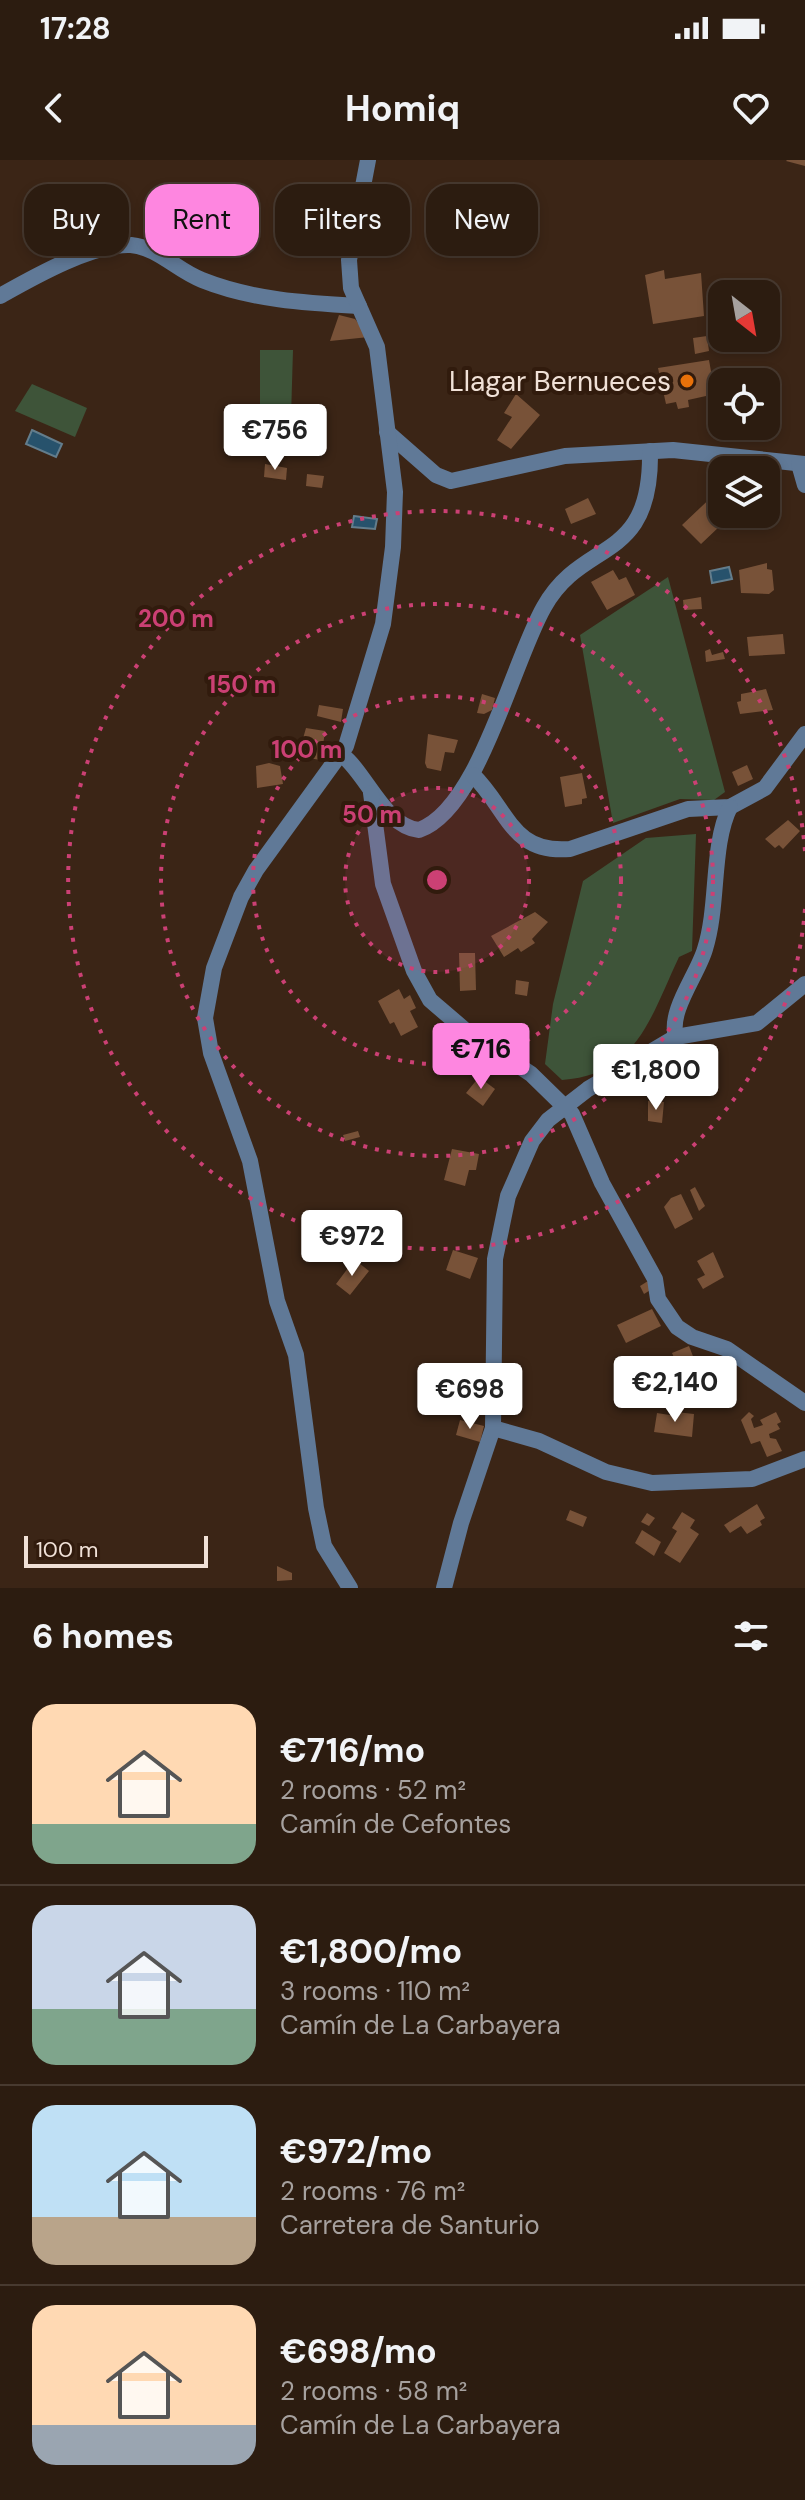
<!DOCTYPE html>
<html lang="en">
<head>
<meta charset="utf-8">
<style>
  body { margin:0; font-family:"DM Sans",sans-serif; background:#342519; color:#f1f3f6; height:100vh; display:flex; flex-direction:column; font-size:30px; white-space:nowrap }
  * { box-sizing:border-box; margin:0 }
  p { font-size:26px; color:#a6a19f }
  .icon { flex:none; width:44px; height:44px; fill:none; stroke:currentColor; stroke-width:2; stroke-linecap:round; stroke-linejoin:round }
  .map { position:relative; height:1428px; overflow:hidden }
  .panel { display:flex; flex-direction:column; background:#2c1c10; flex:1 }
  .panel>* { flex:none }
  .hud { position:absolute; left:24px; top:24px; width:758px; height:72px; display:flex; gap:16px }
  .needle { width:52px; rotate:149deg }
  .controls { position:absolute; left:708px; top:120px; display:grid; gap:16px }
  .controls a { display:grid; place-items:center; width:72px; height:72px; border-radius:16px; background:#2c1c10; box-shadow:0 4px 12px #0003,0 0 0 2px #483a30; font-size:40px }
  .scale { position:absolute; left:24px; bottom:20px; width:184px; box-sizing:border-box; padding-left:8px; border:4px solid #f0e1d7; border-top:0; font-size:22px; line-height:28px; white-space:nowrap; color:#f0e1d7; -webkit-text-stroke:6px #311b0d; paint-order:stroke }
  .price { position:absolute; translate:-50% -68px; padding:0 18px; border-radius:8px; background:#fff; color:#222; font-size:26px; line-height:52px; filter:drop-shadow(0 2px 4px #0008) }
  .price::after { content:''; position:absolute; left:50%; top:48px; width:24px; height:18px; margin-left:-12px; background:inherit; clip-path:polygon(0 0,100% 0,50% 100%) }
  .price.current { background:#fe86e0; color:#111 }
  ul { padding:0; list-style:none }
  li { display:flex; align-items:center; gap:24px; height:200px; padding:0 32px }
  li+li { border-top:2px solid #483a30 }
  li span { display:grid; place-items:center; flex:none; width:224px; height:160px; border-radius:24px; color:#555 }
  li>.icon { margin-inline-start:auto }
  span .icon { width:96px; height:96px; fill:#fffc; stroke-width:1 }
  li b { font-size:34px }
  h2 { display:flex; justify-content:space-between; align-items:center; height:96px; padding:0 32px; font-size:34px }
  .pill { padding:0 28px; border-radius:24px; background:#2c1c10; box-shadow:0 4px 12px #0003,0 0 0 2px #483a30; font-size:28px; line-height:72px }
  .pill.current { background:#fe86e0; color:#111 }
  .status { display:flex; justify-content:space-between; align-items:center; height:56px; padding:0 40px; background:#2c1c10; direction:ltr }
  .status svg { height:22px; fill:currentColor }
  header { display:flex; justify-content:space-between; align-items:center; height:104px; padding:0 32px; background:#2c1c10; font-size:36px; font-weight:700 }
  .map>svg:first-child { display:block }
  .green { fill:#3e5439 }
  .water { fill:#27526c; stroke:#637d8c; stroke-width:2 }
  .building { fill:#785238 }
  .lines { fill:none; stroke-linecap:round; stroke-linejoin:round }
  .minor { stroke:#607997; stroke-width:16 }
  .ring { fill:none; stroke:#cb4074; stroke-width:4; stroke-dasharray:4 8 }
  .food-dot { fill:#e8710a; stroke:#311b0d; stroke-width:3 }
  .labels { text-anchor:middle; stroke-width:8; stroke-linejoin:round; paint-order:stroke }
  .poi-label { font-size:28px; fill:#f0e1d7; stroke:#311b0d; text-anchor:end }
  .centre { fill:#cb4074; stroke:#311b0d; stroke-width:4 }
  .ring-label { font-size:24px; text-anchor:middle; font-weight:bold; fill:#cb4074; stroke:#311b0d; stroke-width:8; stroke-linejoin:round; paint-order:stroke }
</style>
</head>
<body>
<div class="status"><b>17:28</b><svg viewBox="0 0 49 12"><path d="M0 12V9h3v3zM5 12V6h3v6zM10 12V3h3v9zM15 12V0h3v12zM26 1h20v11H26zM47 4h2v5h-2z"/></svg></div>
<header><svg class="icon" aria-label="back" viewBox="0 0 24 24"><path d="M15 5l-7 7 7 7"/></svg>Homiq<svg class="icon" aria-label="heart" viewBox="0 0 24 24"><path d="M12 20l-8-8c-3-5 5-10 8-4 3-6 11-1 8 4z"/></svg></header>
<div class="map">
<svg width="805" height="1428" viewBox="0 0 805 1428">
  <rect width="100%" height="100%" fill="#3b2516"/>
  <!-- green -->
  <g class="green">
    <path d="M260,190H293L291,257L260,255Z"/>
    <path d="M32,224L87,248L75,277L15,251Z"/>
    <path d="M668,417L725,632L714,640L680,639L613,663L580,475Z"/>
    <path d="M696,674L692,791L679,797C651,856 637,915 562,920L545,904L553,844L583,721L646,678Z"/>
  </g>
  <!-- water -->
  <g class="water">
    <path d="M32,270L62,284L56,297L26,284Z"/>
    <path d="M354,356L377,359L375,369L352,367Z"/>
    <path d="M729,407L732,419L712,423L710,411Z"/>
  </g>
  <!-- building -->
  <g class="building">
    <path d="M787,0H805V6L786,1Z"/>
    <path d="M664,110L665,119L701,113L704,156L653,164L645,115Z"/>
    <path d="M339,155L355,159L369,177L330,181Z"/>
    <path d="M707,176L709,191L695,194L693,178Z"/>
    <path d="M709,200L715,234L688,240L689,247L678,249L676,242L666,244L658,208Z"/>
    <path d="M516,234L540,255L511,289L497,280L512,257L504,253Z"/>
    <path d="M265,304L287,308L286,320L264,317Z"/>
    <path d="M307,314L324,316L322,328L306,326Z"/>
    <path d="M719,330L722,353L715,360L720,366L701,384L682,365Z"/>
    <path d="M588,338L596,354L571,364L565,349Z"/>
    <path d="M767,403V409L772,410L774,430L769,434L741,433L739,410Z"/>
    <path d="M613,410L619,420L626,417L635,435L607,450L591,422Z"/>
    <path d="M701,437L702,449L684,450L683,440Z"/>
    <path d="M783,474L785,494L749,496L747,477Z"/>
    <path d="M710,489L712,495L723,492L725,499L706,502L705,491Z"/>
    <path d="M766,529L773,550L740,554L737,542L741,541V534Z"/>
    <path d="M482,534L495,538L492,550L484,554L477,553Z"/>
    <path d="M319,545L343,549L341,562L317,556Z"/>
    <path d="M306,568L325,571L321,600L301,597L300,591L292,588V581L302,582Z"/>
    <path d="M428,574L458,580L454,593L445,592L441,611L427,608L425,603Z"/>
    <path d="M289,580L292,594L280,595L277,582Z"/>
    <path d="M269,603L280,606L283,624L257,628L256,606Z"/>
    <path d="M747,605L753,619L738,626L732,612Z"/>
    <path d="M582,613L587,638L582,639V644L565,647L560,617Z"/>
    <path d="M788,660L800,671L783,689L779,685L775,688L765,679Z"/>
    <path d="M535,752L548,762L532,779L535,783L521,792L518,788L504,797L491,776Z"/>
    <path d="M459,793H475L476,830L460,831Z"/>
    <path d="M516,820L529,822L527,836L515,834Z"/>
    <path d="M399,829L404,839L410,835L416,848L410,851L418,867L401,876L394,862L390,864L378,841Z"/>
    <path d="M475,885L489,893L474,913L461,903Z"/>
    <path d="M479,917L495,929L483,946L466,933Z"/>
    <path d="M648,941L664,942L662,963L648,961Z"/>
    <path d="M358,971L360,977L345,981L343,975Z"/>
    <path d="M452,989L479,994L476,1010H469L465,1026L444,1020Z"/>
    <path d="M695,1027L705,1046L699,1051L690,1030Z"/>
    <path d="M681,1034L693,1059L675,1069L664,1047L671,1038Z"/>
    <path d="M453,1090L478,1098L470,1119L446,1110Z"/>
    <path d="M713,1092L724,1117L703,1129L697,1119L705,1115L697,1101Z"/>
    <path d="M359,1103L369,1111L350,1135L336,1124L351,1104L356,1107Z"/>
    <path d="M648,1121L652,1129L644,1134L640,1126Z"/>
    <path d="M652,1149L661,1166L626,1183L617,1165Z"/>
    <path d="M689,1186L696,1204L680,1211L672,1193Z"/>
    <path d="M465,1209L479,1229L466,1237L452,1218Z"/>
    <path d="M675,1214L679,1223L668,1228L664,1218Z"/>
    <path d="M676,1252L694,1254L692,1277L654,1272L657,1253L676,1256Z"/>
    <path d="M749,1252L754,1256L751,1259L754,1268L763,1265L760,1260L776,1252L781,1262L777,1264L780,1269L769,1274L770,1278L776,1279L782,1291L767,1297L760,1281L751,1284L741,1260Z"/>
    <path d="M460,1260L484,1266L480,1282L456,1275Z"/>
    <path d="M757,1344L765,1358L760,1361L762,1365L747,1374L741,1366L730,1373L724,1365Z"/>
    <path d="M570,1350L587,1357L583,1367L566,1360Z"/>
    <path d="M682,1352L695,1360L690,1368L699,1374L680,1403L664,1393L677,1371L672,1368Z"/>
    <path d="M647,1353L655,1358L649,1366L641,1362Z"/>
    <path d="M642,1370L661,1382L654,1396L635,1383Z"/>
    <path d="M277,1406L292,1413V1420L277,1421Z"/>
  </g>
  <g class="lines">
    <!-- minor -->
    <g class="minor">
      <path d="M0,136C32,118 93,83 131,85C159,88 176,110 202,120C252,140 305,143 359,146"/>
      <path d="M387,272L436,315L451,321L565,296L673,290L805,304"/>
      <path d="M799,304L805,325"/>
      <path d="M342,595C366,613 385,667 419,670C479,649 512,503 544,447C583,377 652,405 650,291"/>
      <path d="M473,615C508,649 511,694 570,689L688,649L730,647L765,628L805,574"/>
      <path d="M371,633L383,724L414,811L430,840L465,870L531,914L572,954L602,1023L655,1119L658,1139L677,1167L692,1177L727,1189L805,1243"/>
      <path d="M676,877C668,851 698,814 705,789C719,745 711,685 730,647"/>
      <path d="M493,1268L539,1281L606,1312L652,1323L752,1319L805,1299"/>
      <path d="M350,1428L324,1386L316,1348L296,1195L277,1141L250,1001L211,893L205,858L214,808L241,737L256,710L346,586L383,464L393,387L395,332L377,187L351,128L349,100L368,0"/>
      <path d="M444,1428L461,1363L493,1268L495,1099L508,1036L532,981L548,960L588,929L676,877L757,863L805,824"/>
    </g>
  </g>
  <!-- distance rings -->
  <circle cx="437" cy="720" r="92" fill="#cb4074" fill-opacity=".12"/>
  <g class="ring">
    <circle cx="437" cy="720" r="92"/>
    <circle cx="437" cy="720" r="184"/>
    <circle cx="437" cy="720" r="276"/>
    <path d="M805 749A369 369 0 1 1 805 691"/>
  </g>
  <!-- markers -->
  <circle class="food-dot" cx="687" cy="221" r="8"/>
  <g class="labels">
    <!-- poi labels -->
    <g class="poi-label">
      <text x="671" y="231">Llagar Bernueces</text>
    </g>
  </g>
  <circle cx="437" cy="720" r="12" class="centre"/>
  <g class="ring-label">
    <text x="176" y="467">200 m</text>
    <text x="242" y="533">150 m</text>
    <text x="307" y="598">100 m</text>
    <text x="372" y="663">50 m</text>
  </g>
</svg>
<div class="controls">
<a><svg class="needle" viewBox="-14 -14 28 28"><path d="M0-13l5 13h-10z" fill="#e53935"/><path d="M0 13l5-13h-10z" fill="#a6a19f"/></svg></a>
<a><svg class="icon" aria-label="locate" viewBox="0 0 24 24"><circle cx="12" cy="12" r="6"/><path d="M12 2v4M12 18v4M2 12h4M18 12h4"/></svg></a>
<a><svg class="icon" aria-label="layers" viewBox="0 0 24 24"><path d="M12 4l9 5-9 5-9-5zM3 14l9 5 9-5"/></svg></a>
</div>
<div class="scale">100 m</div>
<b class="price" style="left:275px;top:312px">€756</b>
<b class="price current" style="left:481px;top:931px">€716</b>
<b class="price" style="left:656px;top:952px">€1,800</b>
<b class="price" style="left:352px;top:1118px">€972</b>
<b class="price" style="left:675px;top:1264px">€2,140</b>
<b class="price" style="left:470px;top:1271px">€698</b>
<div class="hud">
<a class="pill">Buy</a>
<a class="pill current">Rent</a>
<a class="pill">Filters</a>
<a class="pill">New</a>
</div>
</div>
<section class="panel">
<h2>6 homes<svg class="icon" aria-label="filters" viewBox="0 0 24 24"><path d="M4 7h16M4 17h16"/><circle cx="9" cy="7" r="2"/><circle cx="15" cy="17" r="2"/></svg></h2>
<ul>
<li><span style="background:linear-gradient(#ffd9b3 75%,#7fa58c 0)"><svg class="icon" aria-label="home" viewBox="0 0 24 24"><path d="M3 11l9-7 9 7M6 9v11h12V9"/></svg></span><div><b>€716/mo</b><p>2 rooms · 52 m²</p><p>Camín de Cefontes</p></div></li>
<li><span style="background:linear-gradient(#c9d6e8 65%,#7fa58c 0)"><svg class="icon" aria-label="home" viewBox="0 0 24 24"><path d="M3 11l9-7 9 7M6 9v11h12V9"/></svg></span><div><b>€1,800/mo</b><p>3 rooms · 110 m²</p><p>Camín de La Carbayera</p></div></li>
<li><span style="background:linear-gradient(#bfe0f5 70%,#b9a48a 0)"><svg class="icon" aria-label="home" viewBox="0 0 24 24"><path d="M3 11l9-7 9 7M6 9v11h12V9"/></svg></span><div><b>€972/mo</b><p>2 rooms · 76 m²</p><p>Carretera de Santurio</p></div></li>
<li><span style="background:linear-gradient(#ffd9b3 75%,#9aa5b1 0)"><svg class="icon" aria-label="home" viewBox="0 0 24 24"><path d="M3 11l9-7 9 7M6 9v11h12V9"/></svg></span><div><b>€698/mo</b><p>2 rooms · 58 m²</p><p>Camín de La Carbayera</p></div></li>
</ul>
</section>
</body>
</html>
